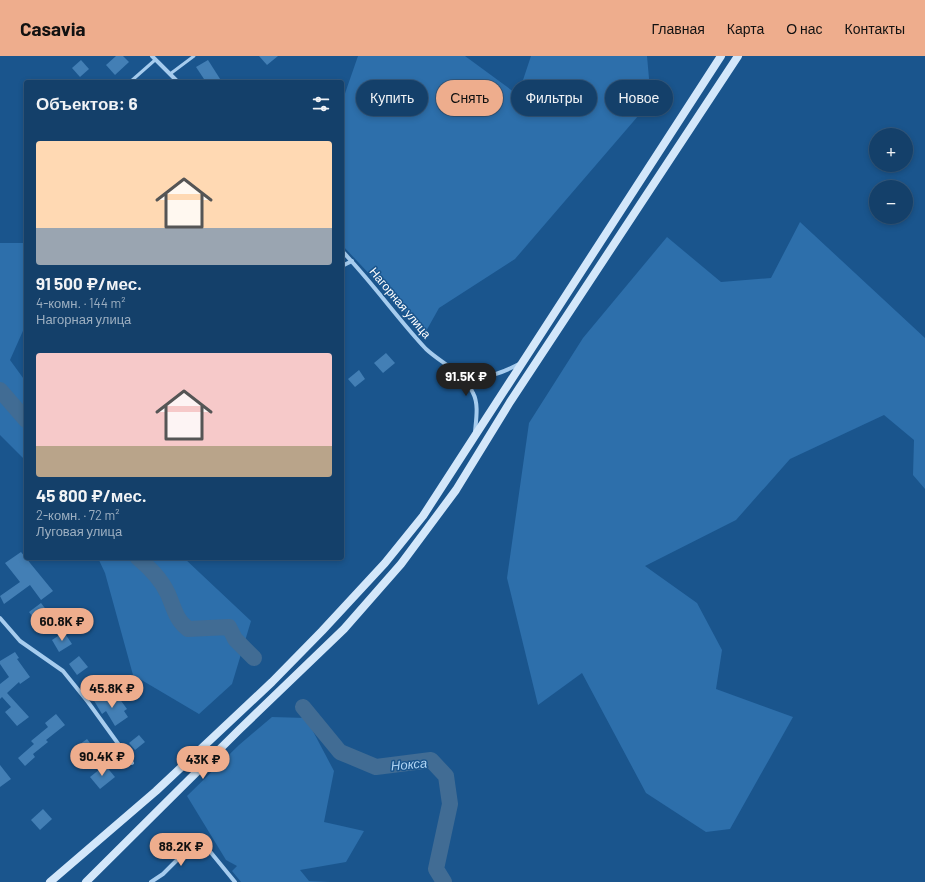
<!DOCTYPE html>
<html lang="ru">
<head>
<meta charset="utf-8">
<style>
  body { margin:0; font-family:Barlow,sans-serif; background:#214b72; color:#f1f3f6; height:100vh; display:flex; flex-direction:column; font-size:15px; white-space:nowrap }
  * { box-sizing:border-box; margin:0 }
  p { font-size:13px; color:#9dafc1 }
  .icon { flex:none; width:22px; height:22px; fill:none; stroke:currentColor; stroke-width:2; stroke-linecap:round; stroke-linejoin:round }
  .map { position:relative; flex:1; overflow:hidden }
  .details { position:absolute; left:24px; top:24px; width:320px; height:480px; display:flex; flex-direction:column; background:#14406a; border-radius:4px; box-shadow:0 2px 6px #0003,0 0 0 1px #33597e }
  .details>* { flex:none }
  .hud { position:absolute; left:356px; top:24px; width:380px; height:36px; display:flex; gap:8px }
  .buttons { position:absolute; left:869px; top:72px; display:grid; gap:8px }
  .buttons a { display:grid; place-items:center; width:44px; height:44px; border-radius:50%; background:#14406a; box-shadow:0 2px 6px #0003,0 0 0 1px #33597e; font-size:20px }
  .price { position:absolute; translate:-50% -34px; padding:0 9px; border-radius:14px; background:#eead8d; color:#111; font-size:13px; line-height:26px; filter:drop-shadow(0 1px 2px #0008) }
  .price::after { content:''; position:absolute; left:50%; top:24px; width:12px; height:9px; margin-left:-6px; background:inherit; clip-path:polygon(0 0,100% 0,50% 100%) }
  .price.on { background:#222; color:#fff }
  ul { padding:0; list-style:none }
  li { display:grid; align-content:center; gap:8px; height:212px; padding:0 12px }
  li span { display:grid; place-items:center; height:124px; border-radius:4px; color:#555 }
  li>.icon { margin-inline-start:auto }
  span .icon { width:72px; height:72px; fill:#fffc; stroke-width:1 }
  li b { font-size:17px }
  h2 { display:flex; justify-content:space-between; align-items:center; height:48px; padding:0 12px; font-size:17px }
  .chip { padding:0 14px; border-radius:18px; background:#14406a; box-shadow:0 2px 6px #0003,0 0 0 1px #33597e; font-size:14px; line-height:36px }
  .chip.on { background:#eead8d; color:#111 }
  header { display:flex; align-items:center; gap:24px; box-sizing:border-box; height:56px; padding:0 20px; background:#eead8d; color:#111 }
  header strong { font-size:19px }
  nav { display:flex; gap:22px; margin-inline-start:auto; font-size:14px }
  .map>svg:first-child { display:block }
  .green { fill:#2d6fab }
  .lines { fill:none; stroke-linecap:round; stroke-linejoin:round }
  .river { stroke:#416c94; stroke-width:16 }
  .building { fill:#437fb5 }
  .lane { stroke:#a6ccee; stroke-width:3 }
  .street { stroke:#a6ccee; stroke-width:4 }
  .secondary { stroke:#d3e7fa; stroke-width:8 }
  .labels { text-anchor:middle; stroke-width:3; stroke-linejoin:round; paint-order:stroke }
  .street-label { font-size:12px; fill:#fff; stroke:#1a558d }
  .water-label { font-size:13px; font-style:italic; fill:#b2d6f5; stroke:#1a558d }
</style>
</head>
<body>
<header>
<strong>Casavia</strong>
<nav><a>Главная</a><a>Карта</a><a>О нас</a><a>Контакты</a></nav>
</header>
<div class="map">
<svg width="925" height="826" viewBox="0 0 925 826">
  <rect width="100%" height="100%" fill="#1a558d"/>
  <!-- green -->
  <g class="green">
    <path d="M358,0H465L518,39L531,0H647L651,45L515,203L439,252L425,277L342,189V46Z"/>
    <path d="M800,166L925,282V433L913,419L914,384L884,359L790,403L736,464L645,510L697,547L722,594L716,633L793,661L730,773L706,776L646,737L582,617L538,649L507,522L529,367L583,282L667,181L721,226L771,222Z"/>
    <path d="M0,187H26V268L10,304L26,326V405L0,379Z"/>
    <path d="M98,502H184L251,565L232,628L199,658L133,619L105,517Z"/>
    <path d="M272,661L306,662L334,715L324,766L364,775L346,806L300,814L309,825L330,826H241L232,815L237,810L226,804L187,740L239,689Z"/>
  </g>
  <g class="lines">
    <!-- river -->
    <g class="river">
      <path d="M0,334L26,364"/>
      <path d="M138,502C151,513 161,523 168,538C174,552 176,564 188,573L229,571L235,583L254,602"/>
      <path d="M303,651L340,696L376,711L431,704L446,720L450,748L436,813L444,826"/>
    </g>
  </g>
  <!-- building -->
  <g class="building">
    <path d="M116,0H123L129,6L115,19L106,9Z"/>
    <path d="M259,0H278L267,9Z"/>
    <path d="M81,4L89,13L80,21L72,12Z"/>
    <path d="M208,4L222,26H206L196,11Z"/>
    <path d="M386,297L395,307L383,317L374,307Z"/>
    <path d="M359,314L365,323L355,331L348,323Z"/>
    <path d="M21,496L53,535L41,544L30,529L4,548L0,540L20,526L5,507Z"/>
    <path d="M41,547L51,560L47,563L50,566L44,570L42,567L39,569L29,556Z"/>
    <path d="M64,576L72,588L59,596L52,584Z"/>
    <path d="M15,596L19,602L17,603L30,621L20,628L19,626L7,637L29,661L17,670L5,656L11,651L2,641L0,643V628L9,621L0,608V605Z"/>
    <path d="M79,600L88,611L77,619L69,608Z"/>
    <path d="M103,636L111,649L119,642L127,653L124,655L128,661L115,670L106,655L102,658L93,643Z"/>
    <path d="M56,658L65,669L46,684L48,686L33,698L35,701L25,710L18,702L34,688L31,685L48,671L45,667Z"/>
    <path d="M139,679L145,686L135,694L129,687Z"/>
    <path d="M87,683L97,696L82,708L72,694Z"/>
    <path d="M0,709L11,723L0,731Z"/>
    <path d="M105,709L115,721L100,733L90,721Z"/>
    <path d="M43,753L52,763L40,774L31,764Z"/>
  </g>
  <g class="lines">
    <!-- lane -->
    <g class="lane">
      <path d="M170,18L194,0"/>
      <path d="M130,26L155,4"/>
    </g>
    <!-- street -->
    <g class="street">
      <path d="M152,0L178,26"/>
      <path d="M342,195C372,226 397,262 426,293C441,307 464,317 473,337C479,348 476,364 475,376"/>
      <path d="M342,210L352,205"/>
      <path d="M449,309C483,322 487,325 521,307"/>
      <path d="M0,562L20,585L63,615L88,646L132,707"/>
      <path d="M151,826L163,818L199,782L235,826"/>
    </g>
    <!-- secondary -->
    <g class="secondary">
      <path d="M50,826L156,735L272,626L322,575L385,507L423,460L721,0"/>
      <path d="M86,826L239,674L344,573L401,508L456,434L510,346L738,0"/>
    </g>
  </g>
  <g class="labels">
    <!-- street labels -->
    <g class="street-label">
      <text transform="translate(400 247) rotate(50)" y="4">Нагорная улица</text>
    </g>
    <!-- water labels -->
    <g class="water-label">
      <text transform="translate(409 708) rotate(-5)" y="5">Нокса</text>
    </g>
  </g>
</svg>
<div class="buttons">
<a>+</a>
<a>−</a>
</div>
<b class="price on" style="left:466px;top:341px">91.5K ₽</b>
<b class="price" style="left:62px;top:586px">60.8K ₽</b>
<b class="price" style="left:112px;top:653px">45.8K ₽</b>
<b class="price" style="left:102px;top:721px">90.4K ₽</b>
<b class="price" style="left:203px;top:724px">43K ₽</b>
<b class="price" style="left:181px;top:811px">88.2K ₽</b>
<div class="hud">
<a class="chip">Купить</a>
<a class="chip on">Снять</a>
<a class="chip">Фильтры</a>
<a class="chip">Новое</a>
</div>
<section class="details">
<h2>Объектов: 6<svg class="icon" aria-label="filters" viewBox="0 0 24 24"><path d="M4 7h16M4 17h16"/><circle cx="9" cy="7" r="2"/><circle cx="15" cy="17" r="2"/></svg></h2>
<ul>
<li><span style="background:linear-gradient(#ffd9b3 70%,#9aa5b1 0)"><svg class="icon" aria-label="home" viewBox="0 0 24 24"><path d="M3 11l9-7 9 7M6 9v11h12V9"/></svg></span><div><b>91 500 ₽/мес.</b><p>4-комн. · 144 m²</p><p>Нагорная улица</p></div></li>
<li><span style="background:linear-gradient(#f6c9c9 75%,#b9a48a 0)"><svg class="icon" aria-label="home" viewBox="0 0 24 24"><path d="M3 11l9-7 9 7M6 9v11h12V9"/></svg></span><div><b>45 800 ₽/мес.</b><p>2-комн. · 72 m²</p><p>Луговая улица</p></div></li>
</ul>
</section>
</div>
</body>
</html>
